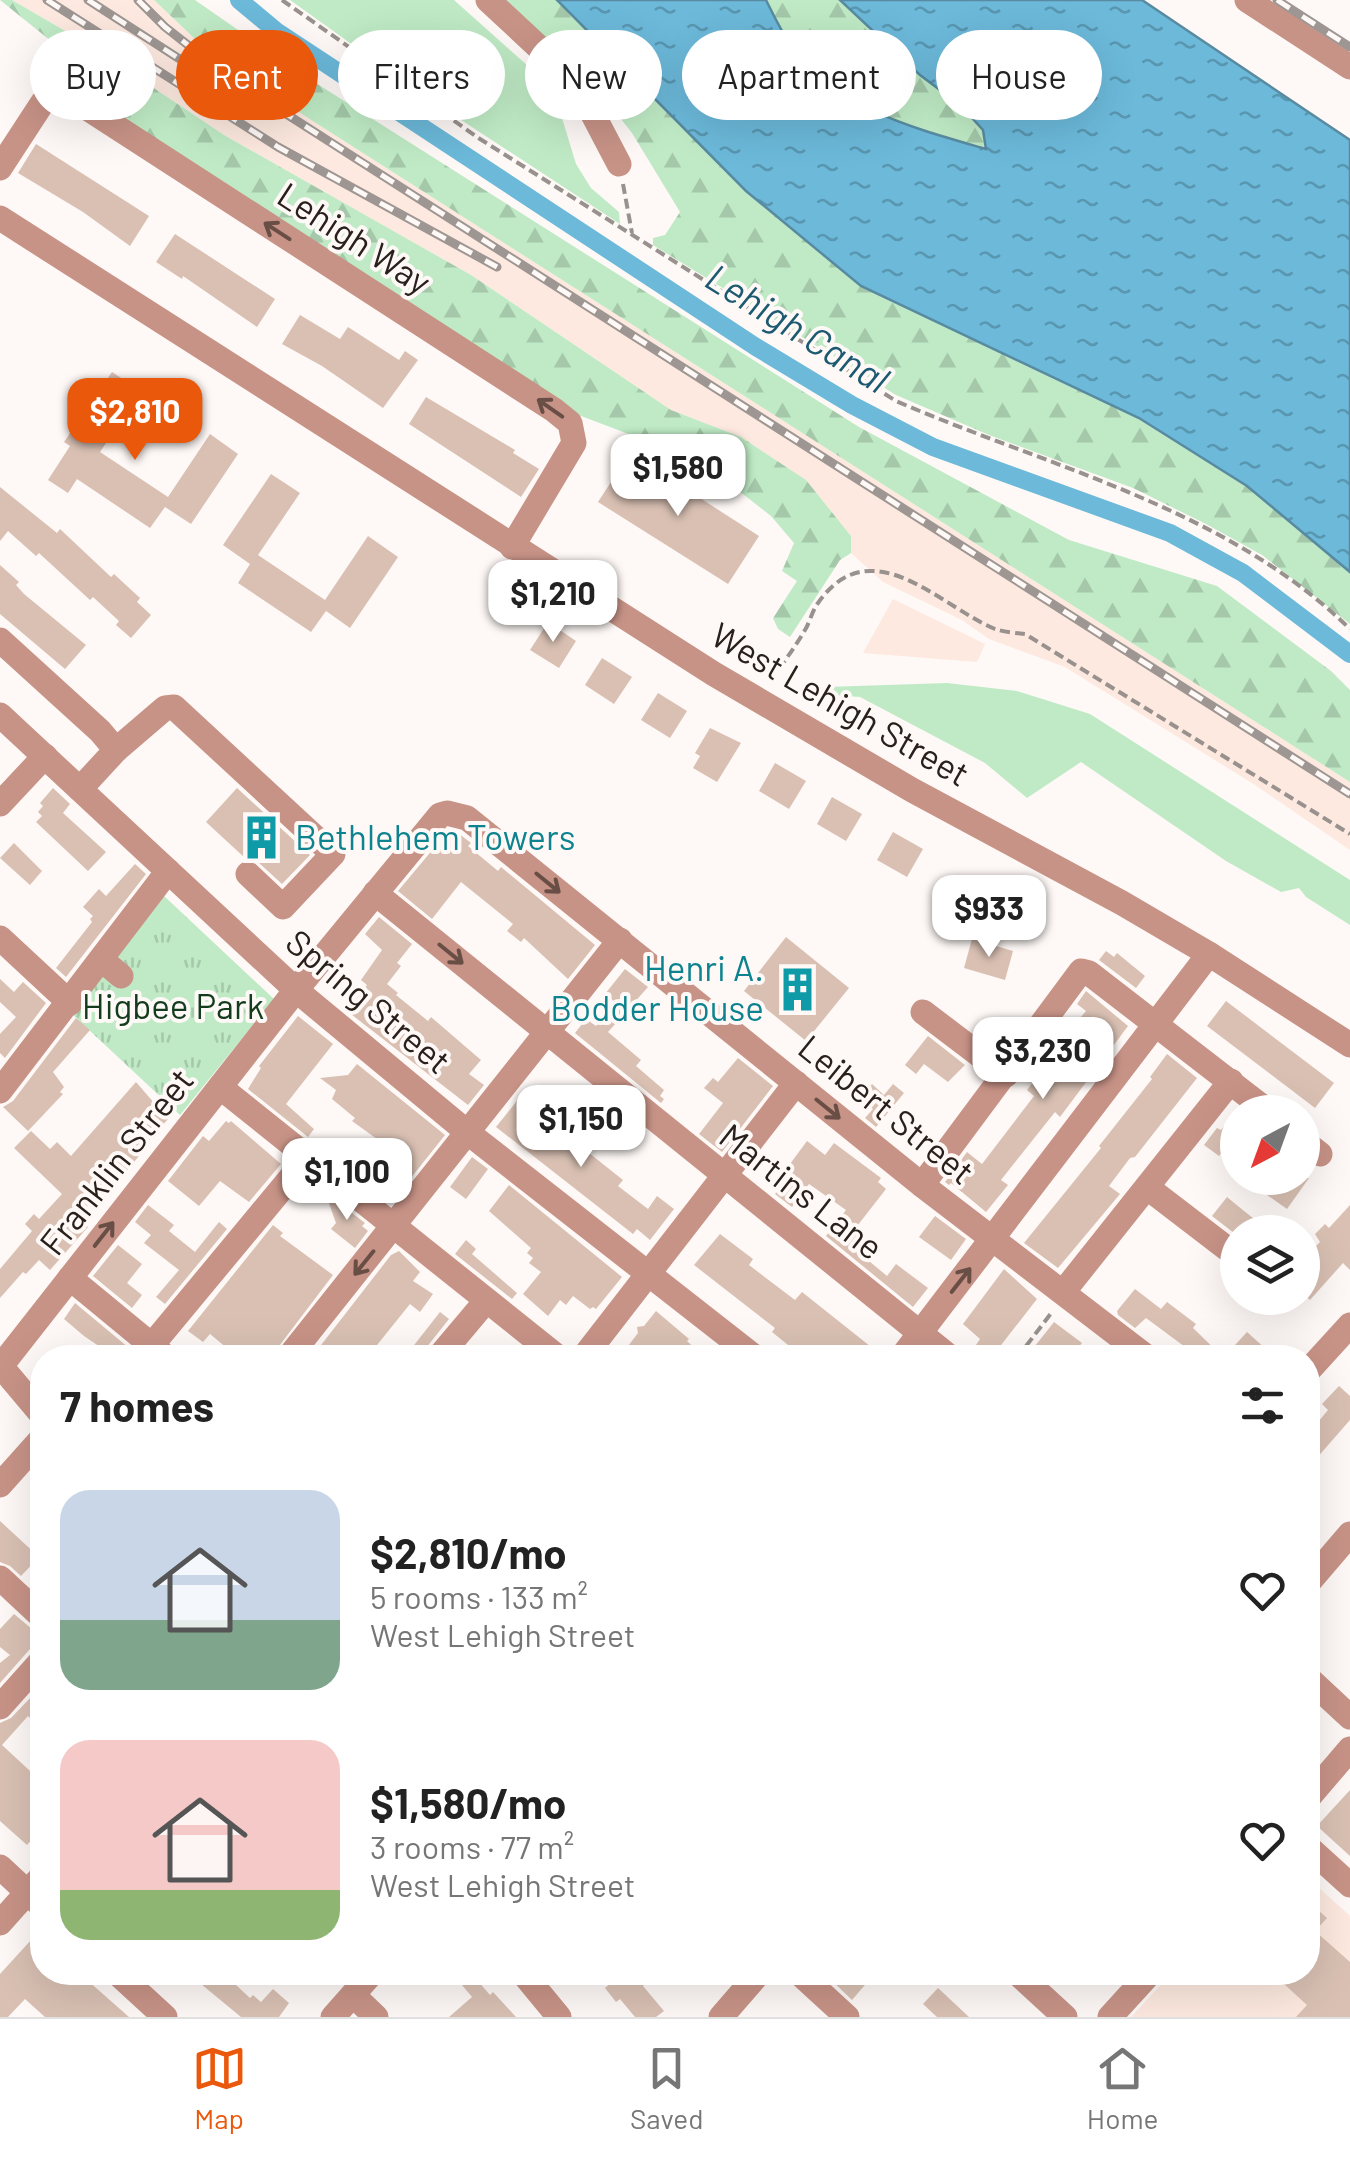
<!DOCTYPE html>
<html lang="en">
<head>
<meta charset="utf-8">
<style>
  body { margin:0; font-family:Barlow,sans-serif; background:#f2f2f2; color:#222; height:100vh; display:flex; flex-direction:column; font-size:38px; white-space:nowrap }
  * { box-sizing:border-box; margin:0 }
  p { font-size:32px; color:#767676 }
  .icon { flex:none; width:55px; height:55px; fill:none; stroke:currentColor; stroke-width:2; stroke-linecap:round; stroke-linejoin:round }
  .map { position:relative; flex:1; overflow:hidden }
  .side { position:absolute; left:30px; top:1345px; width:1290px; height:640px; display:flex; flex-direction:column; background:#fff; border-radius:40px; box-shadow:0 10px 40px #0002 }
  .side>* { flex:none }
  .hud { position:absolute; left:30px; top:30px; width:1290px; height:90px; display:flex; gap:20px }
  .needle { width:65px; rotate:221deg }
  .buttons { position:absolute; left:1220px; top:1095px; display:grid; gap:20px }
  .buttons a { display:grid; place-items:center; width:100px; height:100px; border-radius:50%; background:#fff; box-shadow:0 10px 40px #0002; font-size:50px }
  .price { position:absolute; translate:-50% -85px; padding:0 22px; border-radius:20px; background:#fff; color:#222; font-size:32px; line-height:65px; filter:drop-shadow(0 2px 5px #0008) }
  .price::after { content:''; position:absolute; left:50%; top:60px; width:30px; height:22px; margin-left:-15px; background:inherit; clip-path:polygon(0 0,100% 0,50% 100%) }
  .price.active { background:#ea580c; color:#fff }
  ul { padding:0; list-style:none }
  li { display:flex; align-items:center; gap:30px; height:250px; padding:0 30px }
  li span { display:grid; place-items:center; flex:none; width:280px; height:200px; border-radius:30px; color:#555 }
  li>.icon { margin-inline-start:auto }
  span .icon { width:120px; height:120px; fill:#fffc; stroke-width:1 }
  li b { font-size:42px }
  h2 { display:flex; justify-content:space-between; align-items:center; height:120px; padding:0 30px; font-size:42px }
  .chip { padding:0 35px; border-radius:45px; background:#fff; box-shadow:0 10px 40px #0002; font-size:35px; line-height:90px }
  .chip.active { background:#ea580c; color:#fff }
  .menu { display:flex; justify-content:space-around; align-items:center; height:140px; border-top:2px solid #e0e0e0; background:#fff; font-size:28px; color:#767676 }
  .menu a { display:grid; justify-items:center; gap:5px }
  .menu .active { color:#ea580c }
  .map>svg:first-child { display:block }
  .built { fill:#fde9df }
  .green { fill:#bfeac5 }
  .forest { fill:url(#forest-firs) }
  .park { fill:url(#park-tufts) }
  .water { fill:url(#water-ripples); stroke:#588ba1; stroke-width:2.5 }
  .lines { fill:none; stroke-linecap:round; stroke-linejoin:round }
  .canal { stroke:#6cb9da; stroke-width:18 }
  .building { fill:#d9c0b3 }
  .path { stroke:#98918d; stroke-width:4; stroke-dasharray:10 5; stroke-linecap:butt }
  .minor { stroke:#c89387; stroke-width:25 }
  .rail-casing { stroke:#9d9692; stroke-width:9 }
  .rail { stroke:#fef9f6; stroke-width:5; stroke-dasharray:15; stroke-linecap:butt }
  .oneway { stroke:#694e46 }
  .labels { text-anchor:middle; stroke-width:8; stroke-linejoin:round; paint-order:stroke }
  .street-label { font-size:35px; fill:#29201b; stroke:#fef9f6 }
  .culture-label { font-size:35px; fill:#0d838f; stroke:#fef9f6; text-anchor:start }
  .park-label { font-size:35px; fill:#123c1d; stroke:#fef9f6 }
  .water-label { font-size:38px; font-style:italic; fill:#1d5a71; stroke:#fef9f6 }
</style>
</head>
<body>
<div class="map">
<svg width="1350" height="2017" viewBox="0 0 1350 2017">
  <defs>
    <pattern id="forest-firs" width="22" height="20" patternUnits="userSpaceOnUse" patternTransform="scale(2.5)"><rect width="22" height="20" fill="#bfeac5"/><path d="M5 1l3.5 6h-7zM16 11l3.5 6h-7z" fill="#a4c8a9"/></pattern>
    <pattern id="park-tufts" width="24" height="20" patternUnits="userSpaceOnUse" patternTransform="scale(2.5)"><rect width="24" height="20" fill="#bfeac5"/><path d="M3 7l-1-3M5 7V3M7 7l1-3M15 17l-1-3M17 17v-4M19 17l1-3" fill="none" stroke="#a4c8a9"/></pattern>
    <pattern id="water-ripples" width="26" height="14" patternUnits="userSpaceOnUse" patternTransform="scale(2.5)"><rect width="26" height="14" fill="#6cb9da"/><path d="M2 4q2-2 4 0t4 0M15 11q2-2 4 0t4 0" fill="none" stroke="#5996b0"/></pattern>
  </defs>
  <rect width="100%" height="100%" fill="#fef9f6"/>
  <!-- built -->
  <g class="built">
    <path d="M12,0H154L213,56L319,125L1350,782V850L1255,785L1065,667L989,639L962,620L883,582L851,553V536L806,480L741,437L671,410L471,275L224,135L91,46Z"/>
    <path d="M893,599L985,644L977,662L863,653Z"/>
    <path d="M1308,1878L1350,1916V2017H1131L1172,1973L1308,1972Z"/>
  </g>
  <!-- green -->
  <g class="green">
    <path d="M290,0H454L528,66L562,118L576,164L591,188L619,212L620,224L417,91Z"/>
    <path d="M947,683L1017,691L1090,714L1350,880V925L1306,897L1299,888L1281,892L1226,861L1081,762L1027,798L985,763L860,697L834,695L826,687Z"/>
  </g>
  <!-- forest -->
  <g class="forest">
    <path d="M0,0H12L91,46L224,135L471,275L671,410L741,437L806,480L851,536V553L840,560L790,637L778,629L773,618L797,581L782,571L794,543L771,516L702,462L568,411L80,91L33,79L51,41Z"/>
    <path d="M154,0H195L300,73L859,427L1069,540L1217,586L1331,671L1350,690V782L319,125L213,56Z"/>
    <path d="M499,0H557L1139,418L1247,486L1350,572V624L1262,555L1206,524L1133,488L989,435L896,395L653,245V238L665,235L680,212L632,133L583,71Z"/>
    <path d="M766,0H840L920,75L960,105L984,130L987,149C922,130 833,108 792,48C782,33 775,16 766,0Z"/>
  </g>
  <!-- park -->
  <path class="park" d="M163,895L274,999L180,1115L73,1015Z"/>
  <!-- water -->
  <path class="water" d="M557,0H766C774,16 782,33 792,47C833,108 920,130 986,149L983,130L960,105L920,75L840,0H1142L1350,140V572L1247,486L1139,418L861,286L746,191Z"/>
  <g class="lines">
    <!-- canal -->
    <path class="canal" d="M239,0L276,31L756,347L852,405L933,447L1170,533L1243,573L1350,654"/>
  </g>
  <!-- building -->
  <g class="building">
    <path d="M36,144L149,216L130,246L83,212L18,173Z"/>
    <path d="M175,234L275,299L257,327L183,276L182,279L156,262Z"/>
    <path d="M300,315L340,339L348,327L399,360L405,351L418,360L383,408L322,366L282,344Z"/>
    <path d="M112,372L141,391L100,452L168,497L210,434L238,454L191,524L165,507L150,528L77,479L68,493L48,480L70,446L64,442Z"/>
    <path d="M426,397L515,450L513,453L539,469L521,497L409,424Z"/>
    <path d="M630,453L759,536L728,584L598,502Z"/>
    <path d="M271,474L300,493L258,555L325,600L368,536L398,557L350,628L326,611L311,632L238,583L250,564L223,545Z"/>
    <path d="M0,487L57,533L60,529L111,577L114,574L140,598L137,602L151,615L131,638L116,625L119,621L93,597L90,600L39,553L36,556L8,531L0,541Z"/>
    <path d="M0,565L19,582L16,585L24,594L86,645L65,669L0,614Z"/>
    <path d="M548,622L576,641L559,668L530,650Z"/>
    <path d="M602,658L632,677L614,704L585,685Z"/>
    <path d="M658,693L687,711L670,738L641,720Z"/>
    <path d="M710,728L741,743L717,782L693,768L700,756L695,753Z"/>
    <path d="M775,763L806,781L789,809L759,791Z"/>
    <path d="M53,788L70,804L63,813L106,852L88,871L36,822L42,816L38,812L43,806L40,803Z"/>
    <path d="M237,788L310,855L282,884L258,862L245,858L206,822Z"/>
    <path d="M832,797L862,814L846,841L817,824Z"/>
    <path d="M449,830L458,833L471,843L468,846L498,871L501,867L595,945L568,979L524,938L521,942L507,931L513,924L461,882L432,919L398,891Z"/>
    <path d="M893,832L923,849L907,877L877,860Z"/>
    <path d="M14,843L42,871L30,885L0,858Z"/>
    <path d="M135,864L146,874L66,977L56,968L92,922L90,919L93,916L83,907L99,889L106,896Z"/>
    <path d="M379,917L412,944L397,963L401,966L387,984L398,993L396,995L428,1021L431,1017L481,1060L469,1074L484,1085L468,1105L347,1011L367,985L361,980L382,950L365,934Z"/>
    <path d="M786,937L849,988L806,1041L744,991Z"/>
    <path d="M972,939L1013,951L1005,980L964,968Z"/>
    <path d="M1106,951L1114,957L1117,953L1145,976L1136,988L1099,960Z"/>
    <path d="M625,969L648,987L608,1032L641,1060L636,1066L664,1090L660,1096L664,1099L661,1103L575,1033L586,1019L596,1026L615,1002L605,994Z"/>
    <path d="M0,979L14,992L23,982L46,1003L5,1058L0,1053V1034L16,1017L0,1002Z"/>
    <path d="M1086,991L1128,1026L1060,1117L1055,1112L1001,1180L1008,1185L986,1212L951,1183L949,1185L945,1182L967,1152L982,1164L1034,1096L1027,1090L1061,1047L1065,1050L1082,1027L1076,1023L1086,1011L1077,1004Z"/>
    <path d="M1226,1001L1334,1083L1315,1108L1207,1026Z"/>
    <path d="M298,1016L333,1044L286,1104L314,1129L308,1137L248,1089L261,1068L259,1066Z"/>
    <path d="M76,1018L90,1030L53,1072L64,1087L60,1092L63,1094L28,1131L3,1107L13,1101Z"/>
    <path d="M928,1036L965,1065L948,1082L924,1064L916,1074L905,1065Z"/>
    <path d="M1167,1054L1197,1078L1135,1157L1130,1158L1109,1186L1120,1194L1058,1268L1024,1243L1101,1148L1099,1146L1152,1079L1150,1077Z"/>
    <path d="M738,1058L773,1086L722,1152L699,1134L723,1103L704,1088L713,1078L718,1082Z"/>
    <path d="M357,1064L445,1135L391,1203L372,1188L398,1158L395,1152L352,1121L355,1118L332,1099L336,1090L320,1078L348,1075Z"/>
    <path d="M136,1082L168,1119L137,1154L139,1156L104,1198L100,1194L77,1217L88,1227L50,1270L39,1260L26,1274L23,1272L0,1298V1269L32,1231L25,1224L34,1214L39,1219L62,1194L14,1148L31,1131L50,1149L57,1142L71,1156Z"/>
    <path d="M872,1084L884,1095L893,1084L904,1093L876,1127L865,1118L873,1109L860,1099Z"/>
    <path d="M520,1097L534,1107L537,1103L549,1113L541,1123L569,1146L574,1141L623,1180L618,1186L648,1209L657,1196L674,1209L650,1240L637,1229L633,1234L496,1127Z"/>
    <path d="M1238,1108V1145L1232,1140L1219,1156L1204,1145L1217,1128L1221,1130Z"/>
    <path d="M226,1121L229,1123L231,1121L281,1164L249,1202L220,1181L199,1206L168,1181L203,1136L209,1141Z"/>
    <path d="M807,1141L825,1155L834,1143L881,1178L878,1182L886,1189L854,1230L872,1244L863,1256L887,1276L896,1264L928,1288L913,1307L826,1236L846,1210L809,1184L792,1207L775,1194L792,1171L787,1168Z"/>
    <path d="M472,1157L488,1169L466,1199L450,1187Z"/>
    <path d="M1279,1178H1309L1287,1209L1267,1195Z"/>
    <path d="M509,1185L622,1277L596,1309L593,1307L590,1309L573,1296L566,1305L560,1300L548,1316L523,1294L541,1272L529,1263L533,1258L527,1253L531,1248L489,1211Z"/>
    <path d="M325,1192L365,1223L362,1226L368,1231L355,1248L331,1229L336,1223Z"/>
    <path d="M1227,1197L1244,1211L1271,1232H1238V1236L1212,1216Z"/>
    <path d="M148,1205L174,1225L169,1231L195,1252L219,1222L227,1229L165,1304L156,1297L179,1270L144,1243L151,1235L135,1222Z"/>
    <path d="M1350,1205V1270L1343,1263L1310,1300L1302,1293V1260L1320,1242L1315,1234L1325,1224L1329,1228Z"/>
    <path d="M935,1216L966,1239L951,1260L919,1237Z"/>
    <path d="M273,1225L283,1233L280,1236L333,1275L270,1358H239L210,1334L203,1342L188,1331Z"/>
    <path d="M720,1234L753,1259L749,1265L795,1300L802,1292L885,1358H804L772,1332L775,1328L694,1265Z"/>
    <path d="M466,1240L476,1249L472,1254L517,1293L512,1299L455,1254Z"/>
    <path d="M118,1245L142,1264L127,1283L142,1295L132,1308L93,1276Z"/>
    <path d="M399,1251L420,1272L413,1281L433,1294L420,1312L410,1304L373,1350L383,1358H311L391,1255Z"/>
    <path d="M1004,1269L1037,1299L991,1358H971L979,1348L976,1345L980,1339L963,1324Z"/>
    <path d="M1135,1289L1161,1309L1167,1302L1196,1324L1193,1328L1224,1358H1200L1146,1318L1135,1328L1118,1315L1117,1311Z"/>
    <path d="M75,1303L141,1358L115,1357L84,1336L64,1319Z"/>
    <path d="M656,1311L689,1339L687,1341L705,1358H619L638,1333L637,1327L644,1326Z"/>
    <path d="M440,1312L449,1319L426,1348L422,1358H404Z"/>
    <path d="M1054,1322L1082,1343L1077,1349L1088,1358H1049L1035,1346Z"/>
    <path d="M1247,1332L1276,1358H1250L1235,1345Z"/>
    <path d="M1339,1386L1350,1396V1420L1308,1468V1434L1328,1410L1322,1404Z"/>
    <path d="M0,1521L39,1557L21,1576L10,1566L0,1562Z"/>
    <path d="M14,1614L32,1629L42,1633V1644L30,1649L0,1683V1663L10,1655L0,1647V1629Z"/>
    <path d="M32,1696L42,1705V1711L33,1721L28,1716L2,1745L42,1782V1828L27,1845L0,1821V1723L11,1718Z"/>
    <path d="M1350,1790V1856L1317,1826Z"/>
    <path d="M1308,1901L1327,1918L1315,1931L1350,1962V2017H1296L1307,2005L1271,1972H1308Z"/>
    <path d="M42,1928V1972H78L129,2017H45L25,1999L8,2017H0V1974Z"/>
    <path d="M211,1972H222L250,1998L253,1995L261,2002L273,1989L289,2003L279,2017H241L201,1984Z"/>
    <path d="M451,1972H470L490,1995L493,1992L516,2017H449L472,1997Z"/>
    <path d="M624,1972H658L643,1986L664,2011L656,2017H635L620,1999L616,2002L605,1988Z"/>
    <path d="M823,1972H876L852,2000Z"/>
    <path d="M938,1988L969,2017H937L923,2004Z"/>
  </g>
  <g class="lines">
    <!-- path -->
    <g class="path">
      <path d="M282,0L480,139L896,401C1051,468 1226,508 1350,629"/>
      <path d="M623,184L632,233"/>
      <path d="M779,669C788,656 797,644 805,630C810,622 812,611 818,603C871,527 941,607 995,629C1004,632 1016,633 1025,634L1350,834"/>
      <path d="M1017,1358L1052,1312"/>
    </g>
    <!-- minor -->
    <g class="minor">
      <path d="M488,0L576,82L619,164"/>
      <path d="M1247,0L1350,67"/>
      <path d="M0,168L43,102L53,96L70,97L554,410L570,423L574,443L512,547"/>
      <path d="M0,218L714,674L912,790L1122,903L1209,954L1350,1045"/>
      <path d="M0,640L100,731L116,750L80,789"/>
      <path d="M0,715L296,990L467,1132L756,1358"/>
      <path d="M116,750L165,708L174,707L333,854L283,907L248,874"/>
      <path d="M0,804L45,756"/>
      <path d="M375,893L951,1358"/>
      <path d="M0,938L70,1003"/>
      <path d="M102,960L121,976"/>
      <path d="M923,1012L1006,1075"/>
      <path d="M220,1087L559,1358"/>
      <path d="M0,1091L168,871"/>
      <path d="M1302,1140L1320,1154"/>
      <path d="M922,1185L1081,971L1089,973L1269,1112"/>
      <path d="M1148,1188L1238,1257"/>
      <path d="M70,1278L167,1358"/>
      <path d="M1064,1291L1231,1081"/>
      <path d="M152,1345L308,1157"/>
      <path d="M288,1358L620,940"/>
      <path d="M438,1358L486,1301"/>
      <path d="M583,1358L796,1083"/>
      <path d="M901,1358L1209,954"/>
      <path d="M0,1365L42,1415"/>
      <path d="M1,1366L296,990L440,815L447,813L467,818L922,1185L1148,1358"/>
      <path d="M1308,1371L1350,1325"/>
      <path d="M0,1485L42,1438"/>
      <path d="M0,1578L42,1617"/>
      <path d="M1308,1583L1350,1534"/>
      <path d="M1308,1678L1350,1717"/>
      <path d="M0,1707L42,1660"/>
      <path d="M1308,1798L1350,1749"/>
      <path d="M1308,1847L1350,1885"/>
      <path d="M0,1867L42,1906"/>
      <path d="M0,1923L42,1876"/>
      <path d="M116,1972L165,2017"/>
      <path d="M522,1972L559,2017"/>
      <path d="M798,1972L847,2017"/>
      <path d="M1016,1972L1065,2017"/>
      <path d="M353,1995L376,2017"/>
      <path d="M333,2017L373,1972"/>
      <path d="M721,2017L760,1972"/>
      <path d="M1110,2017L1151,1972"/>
    </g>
    <defs>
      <g id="rail">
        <path d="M47,0L278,147L497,267"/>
        <path d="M88,0L206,76"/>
        <path d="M138,0L165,27L230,78L1350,794"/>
        <path d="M1277,0L1350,47"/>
      </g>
    </defs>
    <!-- rail casing -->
    <use href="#rail" class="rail-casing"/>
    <!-- rail -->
    <use href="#rail" class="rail"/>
  </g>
  <!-- one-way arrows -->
  <defs><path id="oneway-shaft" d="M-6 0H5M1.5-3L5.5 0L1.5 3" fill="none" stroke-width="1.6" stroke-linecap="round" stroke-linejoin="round" transform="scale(2.5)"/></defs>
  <g class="oneway">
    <use href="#oneway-shaft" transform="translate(277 231) rotate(-147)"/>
    <use href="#oneway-shaft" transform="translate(550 408) rotate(-145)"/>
    <use href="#oneway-shaft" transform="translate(548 883) rotate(39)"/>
    <use href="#oneway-shaft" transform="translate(451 954) rotate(39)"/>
    <use href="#oneway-shaft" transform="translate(828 1109) rotate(39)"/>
    <use href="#oneway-shaft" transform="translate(104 1234) rotate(-52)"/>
    <use href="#oneway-shaft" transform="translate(364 1263) rotate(129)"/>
    <use href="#oneway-shaft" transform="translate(961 1280) rotate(-52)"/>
  </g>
  <!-- icons -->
  <defs>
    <symbol id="building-bare" viewBox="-9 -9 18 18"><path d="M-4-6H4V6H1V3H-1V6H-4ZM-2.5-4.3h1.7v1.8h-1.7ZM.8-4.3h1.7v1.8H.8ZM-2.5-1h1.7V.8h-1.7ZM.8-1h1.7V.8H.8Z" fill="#0f9aa8" stroke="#fef9f6" stroke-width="2.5" paint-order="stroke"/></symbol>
  </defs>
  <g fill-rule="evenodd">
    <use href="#building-bare" x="230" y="806" width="63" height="63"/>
    <use href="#building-bare" x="766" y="958" width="63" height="63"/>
  </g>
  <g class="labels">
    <!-- street labels -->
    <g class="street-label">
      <text transform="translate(354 239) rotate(33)" y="12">Lehigh Way</text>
      <text transform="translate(840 705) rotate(30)" y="12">West Lehigh Street</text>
      <text transform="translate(368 1002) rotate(40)" y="12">Spring Street</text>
      <text transform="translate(886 1110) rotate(39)" y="12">Leibert Street</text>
      <text transform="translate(117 1162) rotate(-52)" y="12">Franklin Street</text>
      <text transform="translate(801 1192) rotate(38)" y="12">Martins Lane</text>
    </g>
    <!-- culture labels -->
    <g class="culture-label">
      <text x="295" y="850">Bethlehem Towers</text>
      <text x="764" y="981" text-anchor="end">Henri A.<tspan x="764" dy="40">Bodder House</tspan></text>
    </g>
    <!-- park labels -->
    <g class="park-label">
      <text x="173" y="1019">Higbee Park</text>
    </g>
    <!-- water labels -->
    <g class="water-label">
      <text transform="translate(797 329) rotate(32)" y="13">Lehigh Canal</text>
    </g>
  </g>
</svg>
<div class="buttons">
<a><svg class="needle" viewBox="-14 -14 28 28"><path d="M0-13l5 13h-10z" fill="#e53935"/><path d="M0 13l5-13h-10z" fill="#767676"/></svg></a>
<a><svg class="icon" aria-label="layers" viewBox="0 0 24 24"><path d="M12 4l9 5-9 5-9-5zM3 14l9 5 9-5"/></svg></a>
</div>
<b class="price active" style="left:135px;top:463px">$2,810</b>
<b class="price" style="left:678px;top:519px">$1,580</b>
<b class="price" style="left:553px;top:645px">$1,210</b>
<b class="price" style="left:989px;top:960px">$933</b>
<b class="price" style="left:1043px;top:1102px">$3,230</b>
<b class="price" style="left:581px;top:1170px">$1,150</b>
<b class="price" style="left:347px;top:1223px">$1,100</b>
<div class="hud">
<a class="chip">Buy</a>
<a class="chip active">Rent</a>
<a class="chip">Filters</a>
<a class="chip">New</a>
<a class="chip">Apartment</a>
<a class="chip">House</a>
</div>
<section class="side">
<h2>7 homes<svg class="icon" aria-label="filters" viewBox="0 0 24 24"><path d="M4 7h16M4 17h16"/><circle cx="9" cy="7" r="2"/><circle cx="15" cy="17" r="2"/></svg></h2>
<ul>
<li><span style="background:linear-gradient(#c9d6e8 65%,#7fa58c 0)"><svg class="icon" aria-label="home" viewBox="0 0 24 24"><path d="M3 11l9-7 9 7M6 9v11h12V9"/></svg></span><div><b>$2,810/mo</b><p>5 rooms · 133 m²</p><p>West Lehigh Street</p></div><svg class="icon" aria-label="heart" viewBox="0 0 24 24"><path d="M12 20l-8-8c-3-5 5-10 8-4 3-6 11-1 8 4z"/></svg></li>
<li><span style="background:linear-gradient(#f6c9c9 75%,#8fb573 0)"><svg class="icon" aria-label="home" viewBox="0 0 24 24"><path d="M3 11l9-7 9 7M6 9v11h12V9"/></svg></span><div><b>$1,580/mo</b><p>3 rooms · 77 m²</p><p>West Lehigh Street</p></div><svg class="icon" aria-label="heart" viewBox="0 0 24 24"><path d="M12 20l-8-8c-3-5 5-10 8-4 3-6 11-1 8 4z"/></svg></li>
</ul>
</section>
</div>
<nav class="menu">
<a class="active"><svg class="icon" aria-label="map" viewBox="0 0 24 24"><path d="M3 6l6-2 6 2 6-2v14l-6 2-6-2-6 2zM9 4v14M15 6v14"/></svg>Map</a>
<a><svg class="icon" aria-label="saved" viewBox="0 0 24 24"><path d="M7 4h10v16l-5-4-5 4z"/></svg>Saved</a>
<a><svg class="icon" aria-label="home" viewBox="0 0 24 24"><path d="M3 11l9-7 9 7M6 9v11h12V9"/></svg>Home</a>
</nav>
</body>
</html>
